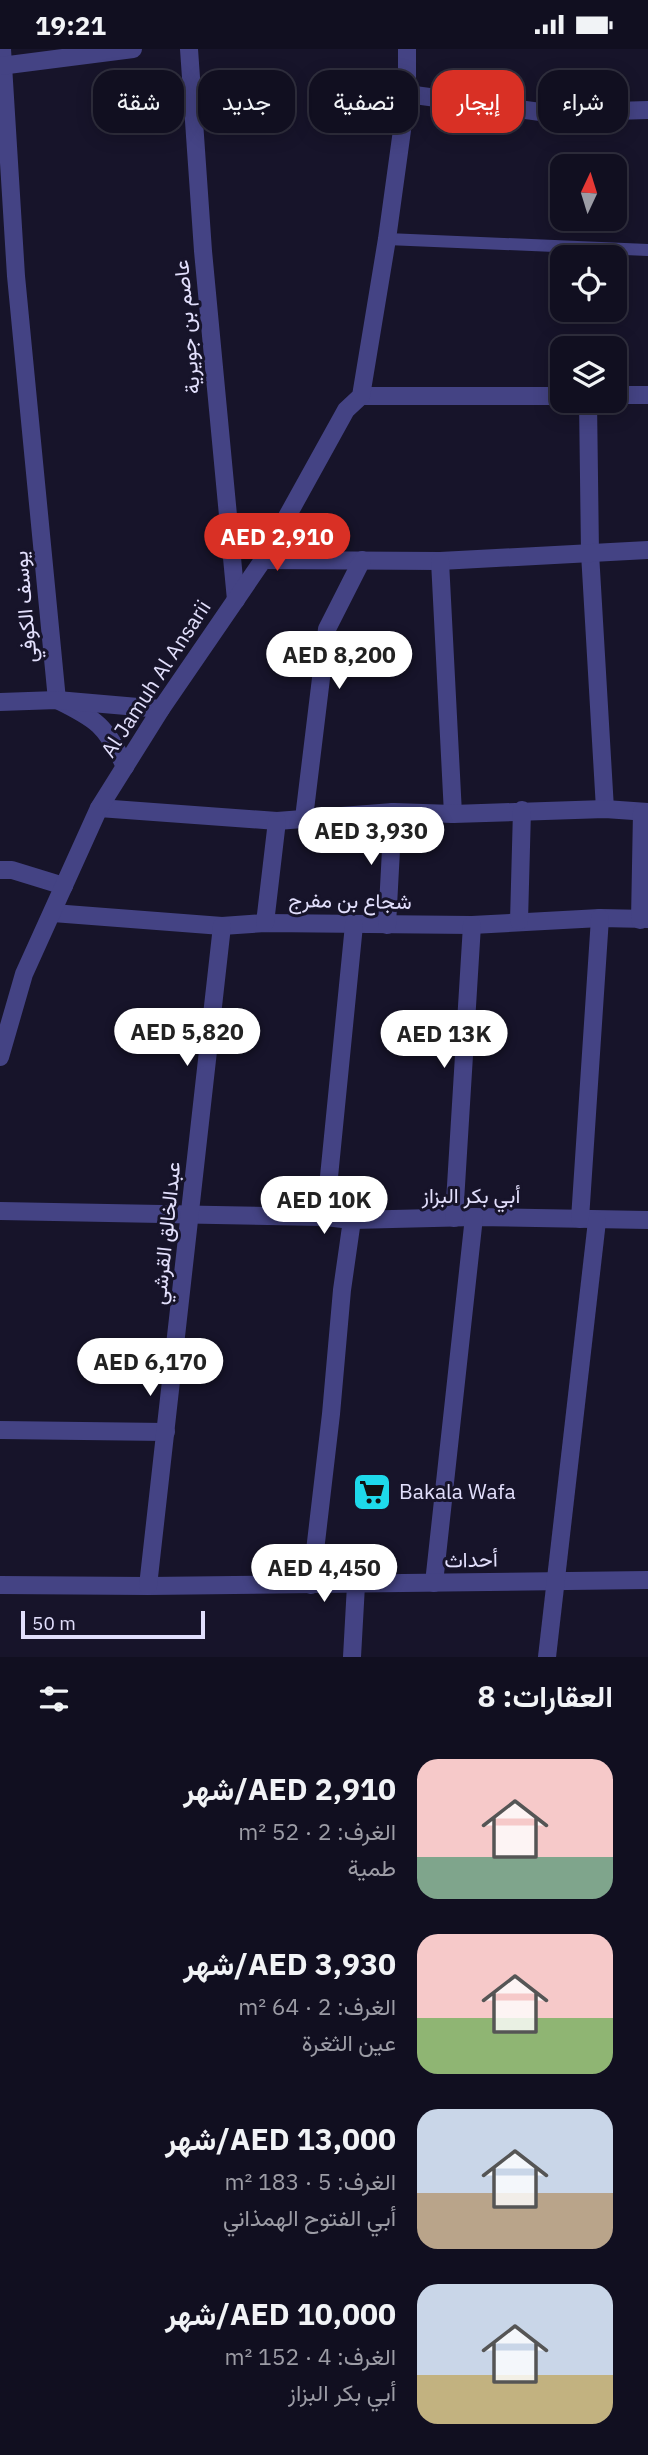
<!DOCTYPE html>
<html lang="ar">
<head>
<meta charset="utf-8">
<style>
  body { margin:0; font-family:"IBM Plex Sans",Vazirmatn,sans-serif; background:#1e1d2d; color:#f1f3f6; direction:rtl; height:100vh; display:flex; flex-direction:column; font-size:26px; white-space:nowrap }
  * { box-sizing:border-box; margin:0 }
  p { font-size:23px; color:#9c9ca5 }
  .icon { flex:none; width:38px; height:38px; fill:none; stroke:currentColor; stroke-width:2; stroke-linecap:round; stroke-linejoin:round }
  .map { position:relative; height:1608px; overflow:hidden; direction:ltr }
  .sheet { display:flex; flex-direction:column; background:#110f20; flex:1 }
  .sheet>* { flex:none }
  .guide { position:absolute; left:21px; top:21px; width:607px; height:63px; direction:rtl; display:flex; gap:14px }
  .needle { width:46px; rotate:4deg }
  .buttons { position:absolute; left:550px; top:105px; display:grid; gap:14px }
  .buttons a { display:grid; place-items:center; width:77px; height:77px; border-radius:14px; background:#110f20; box-shadow:0 4px 18px #0003,0 0 0 2px #302f3e; font-size:35px }
  .scale { position:absolute; left:21px; bottom:18px; width:184px; box-sizing:border-box; padding-left:7px; border:4px solid #e2dffc; border-top:0; font-size:19px; line-height:24px; white-space:nowrap; color:#e2dffc; -webkit-text-stroke:5px #17142a; paint-order:stroke }
  .price { position:absolute; translate:-50% -60px; padding:0 16px; border-radius:24px; background:#fff; color:#222; font-size:23px; line-height:46px; filter:drop-shadow(0 2px 4px #0008) }
  .price::after { content:''; position:absolute; left:50%; top:42px; width:21px; height:16px; margin-left:-10px; background:inherit; clip-path:polygon(0 0,100% 0,50% 100%) }
  .price.current { background:#d93025; color:#fff }
  ul { padding:0; list-style:none }
  li { display:flex; align-items:center; gap:21px; height:175px; padding:0 35px }
  li span { display:grid; place-items:center; flex:none; width:196px; height:140px; border-radius:21px; color:#555 }
  li>.icon { margin-inline-start:auto }
  span .icon { width:84px; height:84px; fill:#fffc; stroke-width:1 }
  li b { font-size:30px }
  h2 { display:flex; justify-content:space-between; align-items:center; height:84px; padding:0 35px; font-size:30px }
  .tag { padding:0 24px; border-radius:21px; background:#110f20; box-shadow:0 4px 18px #0003,0 0 0 2px #302f3e; font-size:24px; line-height:63px }
  .tag.current { background:#d93025; color:#fff }
  .status { display:flex; justify-content:space-between; align-items:center; height:49px; padding:0 35px; background:#110f20; direction:ltr }
  .status svg { height:19px; fill:currentColor }
  .map>svg:first-child { display:block }
  .lines { fill:none; stroke-linecap:round; stroke-linejoin:round }
  .service { stroke:#444384; stroke-width:12 }
  .minor { stroke:#444384; stroke-width:18 }
  .tertiary { stroke:#444384; stroke-width:18 }
  .labels { text-anchor:middle; stroke-width:6; stroke-linejoin:round; paint-order:stroke }
  .street-label { font-size:21px; fill:#e2dffc; stroke:#17142a }
  .poi-label { font-size:21px; fill:#e2dffc; stroke:#17142a; text-anchor:start }
</style>
</head>
<body>
<div class="status"><b>19:21</b><svg viewBox="0 0 49 12"><path d="M0 12V9h3v3zM5 12V6h3v6zM10 12V3h3v9zM15 12V0h3v12zM26 1h20v11H26zM47 4h2v5h-2z"/></svg></div>
<div class="map">
<svg width="648" height="1608" viewBox="0 0 648 1608">
  <rect width="100%" height="100%" fill="#17142a"/>
  <g class="lines">
    <!-- service -->
    <path class="service" d="M387,190L648,201"/>
    <!-- minor -->
    <g class="minor">
      <path d="M2,0L16,227L57,651C96,670 107,677 125,718"/>
      <path d="M189,0L203,202L236,551"/>
      <path d="M0,17L133,0"/>
      <path d="M407,45L548,64L648,61"/>
      <path d="M614,346H648"/>
      <path d="M361,347H562"/>
      <path d="M588,352L590,504L605,760"/>
      <path d="M263,511L440,512L648,501"/>
      <path d="M440,512L453,765"/>
      <path d="M0,653L57,651L161,660"/>
      <path d="M99,759L277,772L393,763L453,765L605,760L648,763"/>
      <path d="M304,769L327,580L362,511"/>
      <path d="M0,821H12L64,837"/>
      <path d="M53,864L222,877L265,874L472,876L600,869L648,870"/>
      <path d="M640,871L642,763"/>
      <path d="M519,872L522,761"/>
      <path d="M265,874L277,772"/>
      <path d="M387,876L393,763"/>
      <path d="M0,1162L325,1168L352,1171L474,1168L648,1171"/>
      <path d="M325,1168L354,876"/>
      <path d="M454,1169L472,876"/>
      <path d="M580,1170L600,869"/>
      <path d="M0,1381L166,1383"/>
      <path d="M434,1534L474,1168"/>
      <path d="M0,1536L148,1537L648,1531"/>
      <path d="M311,1536L331,1365L342,1241L352,1171"/>
      <path d="M148,1537L222,877"/>
      <path d="M352,1608L356,1536"/>
      <path d="M547,1608L597,1172"/>
    </g>
    <!-- tertiary -->
    <path class="tertiary" d="M0,1008L24,925L99,759L161,660L263,511L346,361L361,347L387,190L407,45V0"/>
  </g>
  <!-- icons -->
  <defs>
    <symbol id="supermarket-square" viewBox="-11 -11 22 22"><rect x="-9" y="-9" width="18" height="18" rx="4" fill="#1ed9ea" stroke="#17142a"/><path d="M-6-5.5h2.5l.6 2H6L4.5 2H-2.5L-4.4-4H-6ZM-1.5 3.2a1.3 1.3 0 1 0 .1 0ZM3 3.2a1.3 1.3 0 1 0 .1 0Z" fill="#111"/></symbol>
  </defs>
  <g fill-rule="evenodd">
    <use href="#supermarket-square" x="350" y="1421" width="44" height="44"/>
  </g>
  <g class="labels">
    <!-- street labels -->
    <g class="street-label">
      <text transform="translate(187 278) rotate(-95)" y="7">عاصم بن جويرية</text>
      <text transform="translate(25 558) rotate(-95)" y="7">يوسف الكوفي</text>
      <text transform="translate(156 630) rotate(-57)" y="7">Al Jamuh Al Ansarii</text>
      <text transform="translate(350 852) rotate(1)" y="7">شجاع بن مفرج</text>
      <text x="471" y="1154">أبي بكر البزاز</text>
      <text transform="translate(166 1184) rotate(-84)" y="7">عبدالخالق القرشي</text>
      <text transform="translate(471 1511) rotate(-1)" y="7">أحداث</text>
    </g>
    <!-- poi labels -->
    <g class="poi-label">
      <text x="399" y="1450">Bakala Wafa</text>
    </g>
  </g>
</svg>
<div class="buttons">
<a><svg class="needle" viewBox="-14 -14 28 28"><path d="M0-13l5 13h-10z" fill="#e53935"/><path d="M0 13l5-13h-10z" fill="#9c9ca5"/></svg></a>
<a><svg class="icon" aria-label="locate" viewBox="0 0 24 24"><circle cx="12" cy="12" r="6"/><path d="M12 2v4M12 18v4M2 12h4M18 12h4"/></svg></a>
<a><svg class="icon" aria-label="layers" viewBox="0 0 24 24"><path d="M12 4l9 5-9 5-9-5zM3 14l9 5 9-5"/></svg></a>
</div>
<div class="scale">50 m</div>
<b class="price current" style="left:277px;top:524px">AED 2,910</b>
<b class="price" style="left:339px;top:642px">AED 8,200</b>
<b class="price" style="left:371px;top:818px">AED 3,930</b>
<b class="price" style="left:187px;top:1019px">AED 5,820</b>
<b class="price" style="left:444px;top:1021px">AED 13K</b>
<b class="price" style="left:324px;top:1187px">AED 10K</b>
<b class="price" style="left:150px;top:1349px">AED 6,170</b>
<b class="price" style="left:324px;top:1555px">AED 4,450</b>
<div class="guide">
<a class="tag">شراء</a>
<a class="tag current">إيجار</a>
<a class="tag">تصفية</a>
<a class="tag">جديد</a>
<a class="tag">شقة</a>
</div>
</div>
<section class="sheet">
<h2>العقارات: 8<svg class="icon" aria-label="filters" viewBox="0 0 24 24"><path d="M4 7h16M4 17h16"/><circle cx="9" cy="7" r="2"/><circle cx="15" cy="17" r="2"/></svg></h2>
<ul>
<li><span style="background:linear-gradient(#f6c9c9 70%,#7fa58c 0)"><svg class="icon" aria-label="home" viewBox="0 0 24 24"><path d="M3 11l9-7 9 7M6 9v11h12V9"/></svg></span><div><b>AED 2,910/شهر</b><p>الغرف: 2 · 52 m²</p><p>طمية</p></div></li>
<li><span style="background:linear-gradient(#f6c9c9 60%,#8fb573 0)"><svg class="icon" aria-label="home" viewBox="0 0 24 24"><path d="M3 11l9-7 9 7M6 9v11h12V9"/></svg></span><div><b>AED 3,930/شهر</b><p>الغرف: 2 · 64 m²</p><p>عين الثغرة</p></div></li>
<li><span style="background:linear-gradient(#c9d6e8 60%,#b9a48a 0)"><svg class="icon" aria-label="home" viewBox="0 0 24 24"><path d="M3 11l9-7 9 7M6 9v11h12V9"/></svg></span><div><b>AED 13,000/شهر</b><p>الغرف: 5 · 183 m²</p><p>أبي الفتوح الهمذاني</p></div></li>
<li><span style="background:linear-gradient(#c9d6e8 65%,#c2b280 0)"><svg class="icon" aria-label="home" viewBox="0 0 24 24"><path d="M3 11l9-7 9 7M6 9v11h12V9"/></svg></span><div><b>AED 10,000/شهر</b><p>الغرف: 4 · 152 m²</p><p>أبي بكر البزاز</p></div></li>
</ul>
</section>
</body>
</html>
